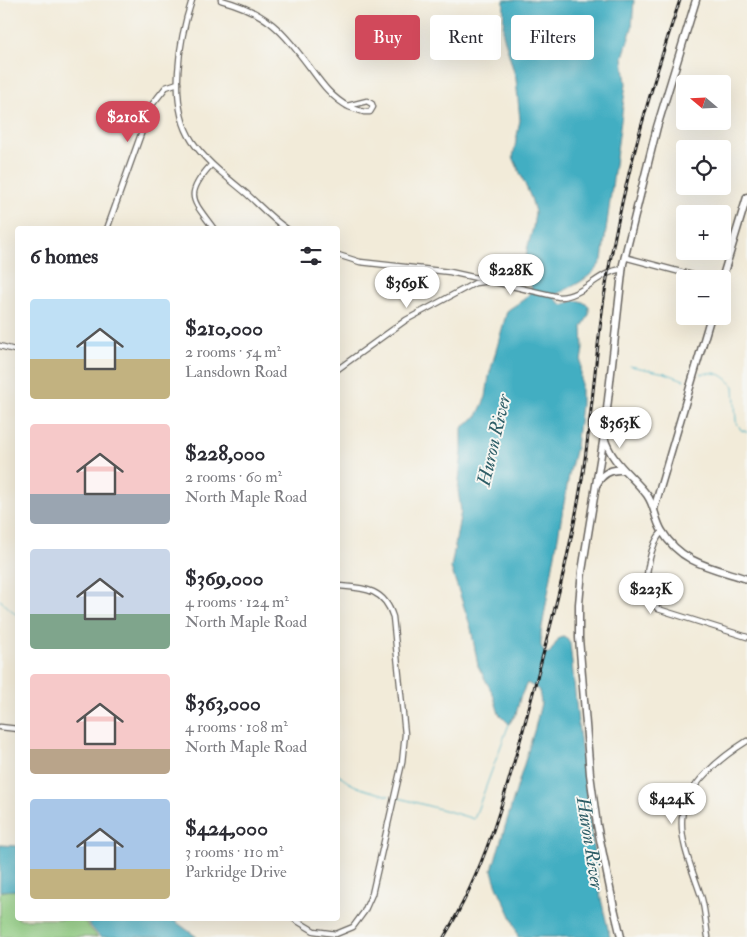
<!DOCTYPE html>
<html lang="en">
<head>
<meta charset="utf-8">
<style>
  body { margin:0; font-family:"IM FELL Double Pica",serif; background:#f7f7f7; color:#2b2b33; height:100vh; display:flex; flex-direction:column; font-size:19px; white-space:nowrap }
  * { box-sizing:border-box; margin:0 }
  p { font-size:16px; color:#7c7c81 }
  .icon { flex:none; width:28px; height:28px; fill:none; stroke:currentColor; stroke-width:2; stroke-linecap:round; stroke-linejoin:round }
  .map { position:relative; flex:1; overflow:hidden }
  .side { position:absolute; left:15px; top:226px; width:325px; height:695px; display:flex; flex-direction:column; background:#fff; border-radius:5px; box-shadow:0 5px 20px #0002 }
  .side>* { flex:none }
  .banner { position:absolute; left:355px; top:15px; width:316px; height:45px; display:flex; gap:10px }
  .needle { width:32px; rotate:289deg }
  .controls { position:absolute; left:676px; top:75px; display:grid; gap:10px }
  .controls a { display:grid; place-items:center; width:55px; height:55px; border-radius:5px; background:#fff; box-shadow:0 5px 20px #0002; font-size:25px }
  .price { position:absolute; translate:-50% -42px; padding:0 11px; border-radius:18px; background:#fff; color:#222; font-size:16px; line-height:32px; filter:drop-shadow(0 1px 2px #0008) }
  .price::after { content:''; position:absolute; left:50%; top:30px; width:15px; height:11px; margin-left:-8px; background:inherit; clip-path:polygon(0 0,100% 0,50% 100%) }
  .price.on { background:#d1495b; color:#fff }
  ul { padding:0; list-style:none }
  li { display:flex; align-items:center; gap:15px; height:125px; padding:0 15px }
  li span { display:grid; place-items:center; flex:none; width:140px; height:100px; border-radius:5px; color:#555 }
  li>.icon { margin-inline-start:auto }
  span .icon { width:60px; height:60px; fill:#fffc; stroke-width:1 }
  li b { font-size:21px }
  h2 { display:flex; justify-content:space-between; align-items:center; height:60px; padding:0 15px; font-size:21px }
  .chip { padding:0 18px; border-radius:5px; background:#fff; box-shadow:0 5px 20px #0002; font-size:18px; line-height:45px }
  .chip.on { background:#d1495b; color:#fff }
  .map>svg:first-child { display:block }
  .green { fill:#91cd82; stroke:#56744f }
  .water { fill:#43aec2; stroke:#30656f }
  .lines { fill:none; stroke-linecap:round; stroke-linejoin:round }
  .stream { stroke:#43aec2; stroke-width:1 }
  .street-casing { stroke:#67645e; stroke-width:7 }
  .secondary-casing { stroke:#67645e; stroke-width:9 }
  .street { stroke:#fff; stroke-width:4.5 }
  .secondary { stroke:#fff; stroke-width:6 }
  .rail-casing { stroke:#1c1c1c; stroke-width:3 }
  .rail { stroke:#f6f6f2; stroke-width:1; stroke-dasharray:4; stroke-linecap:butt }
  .labels { text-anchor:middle; stroke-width:4; stroke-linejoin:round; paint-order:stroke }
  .water-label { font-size:19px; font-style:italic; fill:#2e5e67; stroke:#f6f6f2 }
</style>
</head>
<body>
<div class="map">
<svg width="747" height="937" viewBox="0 0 747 937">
  <rect width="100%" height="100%" fill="#f6f6f2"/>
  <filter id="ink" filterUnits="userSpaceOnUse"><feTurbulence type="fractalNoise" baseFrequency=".02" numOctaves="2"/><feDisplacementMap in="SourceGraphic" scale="10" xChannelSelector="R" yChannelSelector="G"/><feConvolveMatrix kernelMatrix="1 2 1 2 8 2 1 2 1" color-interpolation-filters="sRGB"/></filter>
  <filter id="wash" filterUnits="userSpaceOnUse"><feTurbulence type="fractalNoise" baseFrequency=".0096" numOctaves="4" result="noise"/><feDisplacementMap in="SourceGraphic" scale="20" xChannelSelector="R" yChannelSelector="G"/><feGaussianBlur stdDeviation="1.12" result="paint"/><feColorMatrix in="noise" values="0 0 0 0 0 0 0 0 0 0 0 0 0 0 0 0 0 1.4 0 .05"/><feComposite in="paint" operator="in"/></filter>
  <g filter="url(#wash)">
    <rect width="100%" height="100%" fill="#f2ebd9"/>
    <!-- green -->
    <path class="green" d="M11,890L17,891L18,919H82L98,937H0V892Z"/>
    <!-- water -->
    <g class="water">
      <path d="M504,0H634L632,28L623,57L626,84L602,260C593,278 573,286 557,294L555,299L563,305C573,300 579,298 589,306V315L582,327L583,349L581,361V405L576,447L569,475L541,633V646L545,653L549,654L559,638L563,637L567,638L570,643L578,723L593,845L601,899L610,937H518C513,913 497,894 492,870L535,728L541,703L539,690L527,683L520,698L516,714L509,724L499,714L493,694L478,666L471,628L451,568L461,511L458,490L462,452V428L477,416L486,397L489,376L507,311C515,304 528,300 532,288L524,278L527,249L533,228L535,212L531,198L513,157L520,120L516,79L503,34Z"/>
      <path d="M0,845L17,846V890L0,891Z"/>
      <path d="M84,919H172L197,937H100Z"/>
    </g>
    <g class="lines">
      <!-- stream -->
      <g class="stream">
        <path d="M630,366L665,373L684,380"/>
        <path d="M701,374C718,371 722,374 734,386L736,421L741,430L747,432"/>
        <path d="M0,600L18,616"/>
        <path d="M338,774C351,788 371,791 389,796"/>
        <path d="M399,798L451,812L474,819L509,724"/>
      </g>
    </g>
  </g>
  <g filter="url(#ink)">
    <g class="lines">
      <defs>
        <g id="street">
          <path d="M192,0C179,39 168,105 192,141C207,163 227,177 247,194C260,206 272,219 287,229"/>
          <path d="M221,0C269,13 282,31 311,69C322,84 332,98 349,107L364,112H370L373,107L372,104L367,101L347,106"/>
          <path d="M211,165C183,196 193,200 214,229"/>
          <path d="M107,229L151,106L166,87L178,83"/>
          <path d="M338,255L360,262L450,272L486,280"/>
          <path d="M624,257L707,279"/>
          <path d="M0,346L18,351"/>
          <path d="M338,369L406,320L475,283L490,281L559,297C583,297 598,272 622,269"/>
          <path d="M662,532C651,543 644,576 648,592C650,599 653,604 658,609L747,637"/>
          <path d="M0,727L18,729"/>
          <path d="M294,919L314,931L336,934L353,927L364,912L372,894L402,763L405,734L393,617C384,588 364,588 338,586"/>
          <path d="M708,937C706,925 705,911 702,899C694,873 680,845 682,818C684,786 723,756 747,741"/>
        </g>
        <g id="secondary">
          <path d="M722,279L747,197"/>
          <path d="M604,437C612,464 631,474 647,495C655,506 655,520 662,531C681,564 714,568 747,579"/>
          <path d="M597,484C602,474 610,469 622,470"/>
          <path d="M654,509L711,316"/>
          <path d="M621,937L614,908L597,825L590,774L579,638V604L582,571L604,436L623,264L657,127L696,0"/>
        </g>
      </defs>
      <!-- street casing -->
      <use href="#street" class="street-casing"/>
      <!-- secondary casing -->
      <use href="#secondary" class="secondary-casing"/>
      <!-- street -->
      <use href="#street" class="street"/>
      <!-- secondary -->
      <use href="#secondary" class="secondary"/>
      <defs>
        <path id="rail" d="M444,937C486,868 505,796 526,719C546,643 567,568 580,491C593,419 595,345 608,273C624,180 650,89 680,0"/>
      </defs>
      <!-- rail casing -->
      <use href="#rail" class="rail-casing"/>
      <!-- rail -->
      <use href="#rail" class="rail"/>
    </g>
  </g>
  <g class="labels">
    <!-- water labels -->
    <g class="water-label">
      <text transform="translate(493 440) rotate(-77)" y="7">Huron River</text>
      <text transform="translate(591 843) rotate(81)" y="7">Huron River</text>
    </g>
  </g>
</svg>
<div class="controls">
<a><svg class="needle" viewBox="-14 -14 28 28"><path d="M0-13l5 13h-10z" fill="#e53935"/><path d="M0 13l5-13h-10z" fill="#7c7c81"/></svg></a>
<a><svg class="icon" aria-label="locate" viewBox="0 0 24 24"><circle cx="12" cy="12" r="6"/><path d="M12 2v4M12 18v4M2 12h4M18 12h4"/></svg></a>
<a>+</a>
<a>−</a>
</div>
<b class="price on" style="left:128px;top:143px">$210K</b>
<b class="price" style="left:511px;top:296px">$228K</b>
<b class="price" style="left:407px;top:309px">$369K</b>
<b class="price" style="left:620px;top:449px">$363K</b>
<b class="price" style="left:651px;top:615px">$223K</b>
<b class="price" style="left:672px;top:825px">$424K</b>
<div class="banner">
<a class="chip on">Buy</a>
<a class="chip">Rent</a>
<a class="chip">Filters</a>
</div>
<section class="side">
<h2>6 homes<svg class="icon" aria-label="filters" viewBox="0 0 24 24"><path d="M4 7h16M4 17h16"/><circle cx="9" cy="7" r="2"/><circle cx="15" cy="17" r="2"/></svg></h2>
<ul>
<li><span style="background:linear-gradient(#bfe0f5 60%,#c2b280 0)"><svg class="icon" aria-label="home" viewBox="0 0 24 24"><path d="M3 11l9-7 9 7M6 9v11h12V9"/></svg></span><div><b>$210,000</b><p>2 rooms · 54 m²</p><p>Lansdown Road</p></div></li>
<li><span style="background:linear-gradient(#f6c9c9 70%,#9aa5b1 0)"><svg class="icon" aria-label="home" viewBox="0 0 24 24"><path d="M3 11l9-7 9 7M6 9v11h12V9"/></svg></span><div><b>$228,000</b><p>2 rooms · 60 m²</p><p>North Maple Road</p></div></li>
<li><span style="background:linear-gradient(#c9d6e8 65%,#7fa58c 0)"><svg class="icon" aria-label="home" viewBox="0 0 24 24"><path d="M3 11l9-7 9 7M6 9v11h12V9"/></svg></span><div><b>$369,000</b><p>4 rooms · 124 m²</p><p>North Maple Road</p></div></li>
<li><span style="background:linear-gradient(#f6c9c9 75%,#b9a48a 0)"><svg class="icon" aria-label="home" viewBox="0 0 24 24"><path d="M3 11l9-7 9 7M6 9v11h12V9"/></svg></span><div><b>$363,000</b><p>4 rooms · 108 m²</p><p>North Maple Road</p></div></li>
<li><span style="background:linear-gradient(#a9c7e8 70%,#c2b280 0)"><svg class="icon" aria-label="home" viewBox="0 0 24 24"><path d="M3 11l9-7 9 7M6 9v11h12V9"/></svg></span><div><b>$424,000</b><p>3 rooms · 110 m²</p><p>Parkridge Drive</p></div></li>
</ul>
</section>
</div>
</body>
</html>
